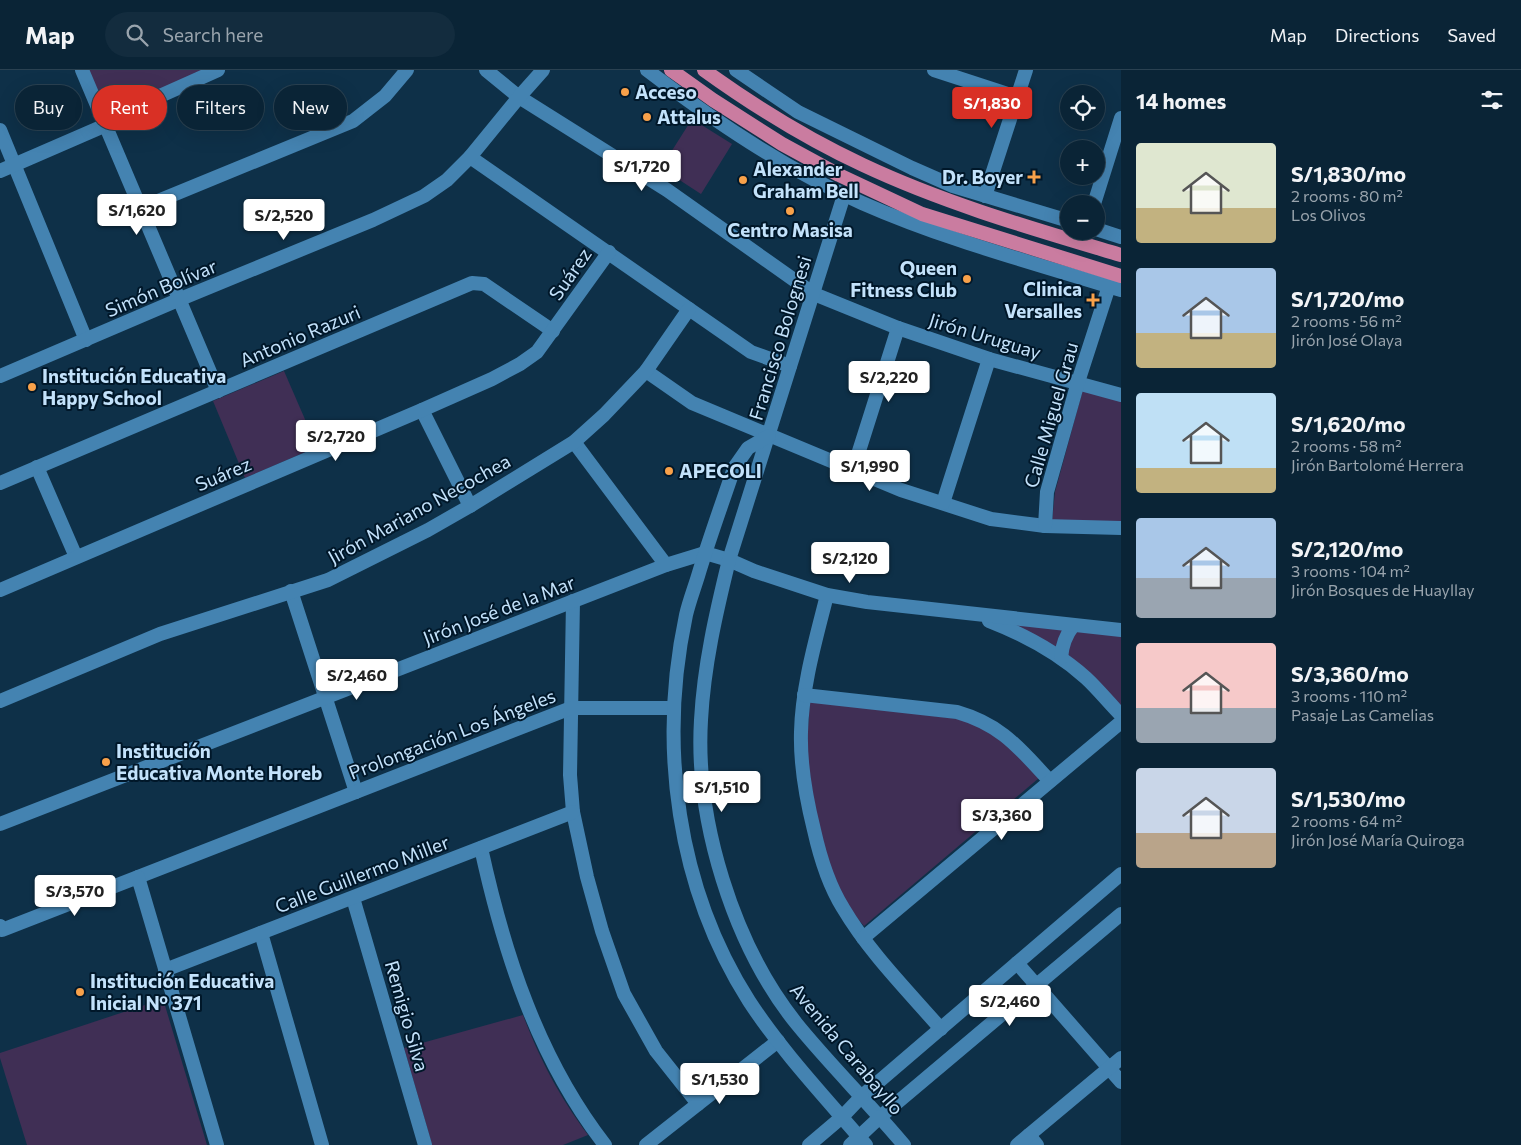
<!DOCTYPE html>
<html lang="en">
<head>
<meta charset="utf-8">
<style>
  body { margin:0; font-family:Commissioner,sans-serif; background:#132c3e; color:#f1f3f6; height:100vh; display:flex; flex-direction:column; font-size:19px; white-space:nowrap }
  * { box-sizing:border-box; margin:0 }
  p { font-size:16px; color:#99a4ad }
  .icon { flex:none; width:28px; height:28px; fill:none; stroke:currentColor; stroke-width:2; stroke-linecap:round; stroke-linejoin:round }
  .map { position:relative; flex:1; overflow:hidden }
  .details { display:flex; flex-direction:column; background:#0a2436; width:400px }
  .details>* { flex:none }
  .guide { position:absolute; left:15px; top:15px; width:475px; height:45px; display:flex; gap:10px }
  .tools { position:absolute; left:1060px; top:15px; display:grid; gap:10px }
  .tools a { display:grid; place-items:center; width:45px; height:45px; border-radius:50%; background:#0a2436; box-shadow:0 5px 20px #0002,0 0 0 1px #2a4151; font-size:25px }
  .price { position:absolute; translate:-50% -42px; padding:0 11px; border-radius:5px; background:#fff; color:#222; font-size:16px; line-height:32px; filter:drop-shadow(0 1px 2px #0008) }
  .price::after { content:''; position:absolute; left:50%; top:30px; width:15px; height:11px; margin-left:-8px; background:inherit; clip-path:polygon(0 0,100% 0,50% 100%) }
  .price.current { background:#d93025; color:#fff }
  ul { padding:0; list-style:none }
  li { display:flex; align-items:center; gap:15px; height:125px; padding:0 15px }
  li span { display:grid; place-items:center; flex:none; width:140px; height:100px; border-radius:5px; color:#555 }
  li>.icon { margin-inline-start:auto }
  span .icon { width:60px; height:60px; fill:#fffc; stroke-width:1 }
  li b { font-size:21px }
  h2 { display:flex; justify-content:space-between; align-items:center; height:60px; padding:0 15px; font-size:21px }
  .chip { padding:0 18px; border-radius:22px; background:#0a2436; box-shadow:0 5px 20px #0002,0 0 0 1px #2a4151; font-size:18px; line-height:45px }
  .chip.current { background:#d93025; color:#fff }
  header { display:flex; align-items:center; gap:30px; box-sizing:border-box; height:70px; padding:0 25px; background:#0a2436; border-bottom:1px solid #2a4151 }
  header strong { font-size:24px }
  nav { display:flex; gap:28px; margin-inline-start:auto; font-size:18px }
  .search { width:350px; height:45px; background:#132c3e; display:flex; align-items:center; gap:12px; box-sizing:border-box; padding:0 18px; border-radius:28px; color:#99a4ad; font-size:19px }
  main { display:flex; flex:1; min-height:0 }
  .map>svg:first-child { display:block }
  .green { fill:#402f55 }
  .lines { fill:none; stroke-linecap:round; stroke-linejoin:round }
  .minor { stroke:#4483b1; stroke-width:14 }
  .tertiary { stroke:#4483b1; stroke-width:14 }
  .secondary { stroke:#4483b1; stroke-width:14 }
  .trunk { stroke:#ca7ca0; stroke-width:14 }
  .poi-dot { fill:#f8a14a; stroke:#001729; stroke-width:2 }
  .labels { text-anchor:middle; stroke-width:4; stroke-linejoin:round; paint-order:stroke }
  .poi-label { font-size:19px; font-weight:bold; fill:#c3e2fb; stroke:#001729; text-anchor:start }
  .street-label { font-size:19px; fill:#c3e2fb; stroke:#001729 }
</style>
</head>
<body>
<header>
<strong>Map</strong>
<div class="search"><svg class="icon" aria-label="search" viewBox="0 0 24 24"><circle cx="10" cy="10" r="6"/><path d="M15 15l6 6"/></svg>Search here</div>
<nav><a>Map</a><a>Directions</a><a>Saved</a></nav>
</header>
<main>
<div class="map">
<svg width="1121" height="1075" viewBox="0 0 1121 1075">
  <rect width="100%" height="100%" fill="#0e3048"/>
  <!-- green -->
  <g class="green">
    <path d="M88,0H205L106,44Z"/>
    <path d="M692,49L732,74L701,124L661,98Z"/>
    <path d="M284,301L317,377L245,408L213,331Z"/>
    <path d="M1083,319L1121,331V453L1052,451L1055,422Z"/>
    <path d="M1003,550L1121,566V636Z"/>
    <path d="M810,630L966,650L989,660L1009,675L1039,708L864,856L849,839L833,813L821,769L806,685Z"/>
    <path d="M163,929L207,1075H27L0,988V983Z"/>
    <path d="M523,945C540,990 559,1026 588,1065L563,1075H432L404,978Z"/>
  </g>
  <g class="lines">
    <!-- minor -->
    <g class="minor">
      <path d="M82,0L218,321"/>
      <path d="M486,0L519,27L667,120L814,224L898,258L989,289L1121,325"/>
      <path d="M934,0L1017,27"/>
      <path d="M104,51L218,0"/>
      <path d="M0,60L86,270"/>
      <path d="M470,87L751,282L790,296"/>
      <path d="M0,101L106,55"/>
      <path d="M985,126L1026,0"/>
      <path d="M1094,134L1121,48"/>
      <path d="M141,138L353,51L385,26L407,0"/>
      <path d="M646,301L692,333L901,420L991,449L1045,456L1121,458"/>
      <path d="M0,306L178,230L373,150L424,126L447,110L470,87L519,27L543,0"/>
      <path d="M422,340L470,436"/>
      <path d="M574,372L666,495"/>
      <path d="M37,397L76,487"/>
      <path d="M853,400L898,258"/>
      <path d="M0,413L472,213L484,214L553,261"/>
      <path d="M943,433L989,289"/>
      <path d="M1045,456L1047,422L1078,312L1109,216"/>
      <path d="M0,520L422,340L492,309L520,294L537,282L609,182"/>
      <path d="M291,521L356,722"/>
      <path d="M827,525C816,569 802,616 801,662C800,695 806,728 814,760C820,787 828,814 843,838C869,882 907,920 941,959"/>
      <path d="M573,531L570,705L573,742L587,807L602,861L624,924L656,981L698,1034"/>
      <path d="M989,551C1025,565 1057,582 1086,608C1098,619 1109,633 1121,645"/>
      <path d="M1061,588C1062,575 1065,566 1073,556"/>
      <path d="M804,625L957,642C1002,655 1019,678 1050,711"/>
      <path d="M0,631L160,564L328,510L428,460L470,436L574,372L604,345L646,301L689,239"/>
      <path d="M0,754L666,495L705,483L729,490L754,501L827,525L867,532L1121,560"/>
      <path d="M481,778C504,883 538,989 605,1075"/>
      <path d="M138,807L571,638H673"/>
      <path d="M353,828L425,1075"/>
      <path d="M261,863L322,1075"/>
      <path d="M863,868L1121,652"/>
      <path d="M1017,893L1121,1012"/>
      <path d="M165,900L573,742"/>
      <path d="M862,1026L1121,804"/>
      <path d="M880,1047L1121,844"/>
      <path d="M1029,1065L1037,1075"/>
      <path d="M646,1075L778,971"/>
      <path d="M1017,1075L1121,988"/>
    </g>
    <!-- tertiary -->
    <path class="tertiary" d="M0,856L2,860L138,807L217,1075"/>
    <!-- secondary -->
    <g class="secondary">
      <path d="M647,0C714,51 785,99 862,133C946,170 1034,193 1121,220"/>
      <path d="M736,0L798,42L912,98L953,116L1069,151"/>
      <path d="M844,125L729,490C716,543 704,595 701,650C695,750 733,874 796,953C830,995 869,1033 904,1075"/>
      <path d="M1096,159L1121,167"/>
      <path d="M769,366L748,378L734,398C722,434 709,469 698,506C694,519 689,532 686,545C658,676 677,818 749,931C783,983 826,1028 866,1075"/>
      <path d="M809,1075L842,1047L862,1026"/>
      <path d="M850,1075L880,1047"/>
    </g>
    <!-- trunk -->
    <g class="trunk">
      <path d="M671,0L713,30L782,74L839,105L922,144L1121,206"/>
      <path d="M704,0C754,36 807,69 863,95C946,134 1034,159 1121,185"/>
    </g>
  </g>
  <!-- markers -->
  <g class="poi-dot">
    <circle cx="625" cy="22" r="5"/>
    <circle cx="647" cy="47" r="5"/>
    <path d="M1031.5 99.5h5v5h5v5h-5v5h-5v-5h-5v-5h5z"/>
    <circle cx="743" cy="110" r="5"/>
    <circle cx="790" cy="141" r="5"/>
    <circle cx="967" cy="209" r="5"/>
    <path d="M1090.5 222.5h5v5h5v5h-5v5h-5v-5h-5v-5h5z"/>
    <circle cx="32" cy="317" r="5"/>
    <circle cx="669" cy="401" r="5"/>
    <circle cx="106" cy="692" r="5"/>
    <circle cx="80" cy="922" r="5"/>
  </g>
  <g class="labels">
    <!-- poi labels -->
    <g class="poi-label">
      <text x="635" y="29">Acceso</text>
      <text x="657" y="54">Attalus</text>
      <text x="753" y="106">Alexander<tspan x="753" dy="22">Graham Bell</tspan></text>
      <text x="1023" y="114" text-anchor="end">Dr. Boyer</text>
      <text x="790" y="167" text-anchor="middle">Centro Masisa</text>
      <text x="957" y="205" text-anchor="end">Queen<tspan x="957" dy="22">Fitness Club</tspan></text>
      <text x="1082" y="226" text-anchor="end">Clinica<tspan x="1082" dy="22">Versalles</tspan></text>
      <text x="42" y="313">Institución Educativa<tspan x="42" dy="22">Happy School</tspan></text>
      <text x="679" y="408">APECOLI</text>
      <text x="116" y="688">Institución<tspan x="116" dy="22">Educativa Monte Horeb</tspan></text>
      <text x="90" y="918">Institución Educativa<tspan x="90" dy="22">Inicial Nº 371</tspan></text>
    </g>
    <!-- street labels -->
    <g class="street-label">
      <text transform="translate(570 204) rotate(-55)" y="7">Suárez</text>
      <text transform="translate(161 218) rotate(-23)" y="7">Simón Bolívar</text>
      <text transform="translate(300 266) rotate(-23)" y="7">Antonio Razuri</text>
      <text transform="translate(985 266) rotate(17)" y="7">Jirón Uruguay</text>
      <text transform="translate(780 268) rotate(-73)" y="7">Francisco Bolognesi</text>
      <text transform="translate(1051 345) rotate(-74)" y="7">Calle Miguel Grau</text>
      <text transform="translate(223 404) rotate(-23)" y="7">Suárez</text>
      <text transform="translate(419 439) rotate(-29)" y="7">Jirón Mariano Necochea</text>
      <text transform="translate(499 540) rotate(-21)" y="7">Jirón José de la Mar</text>
      <text transform="translate(452 664) rotate(-21)" y="7">Prolongación Los Ángeles</text>
      <text transform="translate(362 804) rotate(-21)" y="7">Calle Guillermo Miller</text>
      <text transform="translate(407 946) rotate(74)" y="7">Remigio Silva</text>
      <text transform="translate(847 979) rotate(50)" y="7">Avenida Carabayllo</text>
    </g>
  </g>
</svg>
<div class="tools">
<a><svg class="icon" aria-label="locate" viewBox="0 0 24 24"><circle cx="12" cy="12" r="6"/><path d="M12 2v4M12 18v4M2 12h4M18 12h4"/></svg></a>
<a>+</a>
<a>−</a>
</div>
<b class="price current" style="left:992px;top:59px">S/1,830</b>
<b class="price" style="left:642px;top:122px">S/1,720</b>
<b class="price" style="left:137px;top:166px">S/1,620</b>
<b class="price" style="left:284px;top:171px">S/2,520</b>
<b class="price" style="left:889px;top:333px">S/2,220</b>
<b class="price" style="left:336px;top:392px">S/2,720</b>
<b class="price" style="left:870px;top:422px">S/1,990</b>
<b class="price" style="left:850px;top:514px">S/2,120</b>
<b class="price" style="left:357px;top:631px">S/2,460</b>
<b class="price" style="left:722px;top:743px">S/1,510</b>
<b class="price" style="left:1002px;top:771px">S/3,360</b>
<b class="price" style="left:75px;top:847px">S/3,570</b>
<b class="price" style="left:1010px;top:957px">S/2,460</b>
<b class="price" style="left:720px;top:1035px">S/1,530</b>
<div class="guide">
<a class="chip">Buy</a>
<a class="chip current">Rent</a>
<a class="chip">Filters</a>
<a class="chip">New</a>
</div>
</div>
<section class="details">
<h2>14 homes<svg class="icon" aria-label="filters" viewBox="0 0 24 24"><path d="M4 7h16M4 17h16"/><circle cx="9" cy="7" r="2"/><circle cx="15" cy="17" r="2"/></svg></h2>
<ul>
<li><span style="background:linear-gradient(#dfe7d0 65%,#c2b280 0)"><svg class="icon" aria-label="home" viewBox="0 0 24 24"><path d="M3 11l9-7 9 7M6 9v11h12V9"/></svg></span><div><b>S/1,830/mo</b><p>2 rooms · 80 m²</p><p>Los Olivos</p></div></li>
<li><span style="background:linear-gradient(#a9c7e8 65%,#c2b280 0)"><svg class="icon" aria-label="home" viewBox="0 0 24 24"><path d="M3 11l9-7 9 7M6 9v11h12V9"/></svg></span><div><b>S/1,720/mo</b><p>2 rooms · 56 m²</p><p>Jirón José Olaya</p></div></li>
<li><span style="background:linear-gradient(#bfe0f5 75%,#c2b280 0)"><svg class="icon" aria-label="home" viewBox="0 0 24 24"><path d="M3 11l9-7 9 7M6 9v11h12V9"/></svg></span><div><b>S/1,620/mo</b><p>2 rooms · 58 m²</p><p>Jirón Bartolomé Herrera</p></div></li>
<li><span style="background:linear-gradient(#a9c7e8 60%,#9aa5b1 0)"><svg class="icon" aria-label="home" viewBox="0 0 24 24"><path d="M3 11l9-7 9 7M6 9v11h12V9"/></svg></span><div><b>S/2,120/mo</b><p>3 rooms · 104 m²</p><p>Jirón Bosques de Huayllay</p></div></li>
<li><span style="background:linear-gradient(#f6c9c9 65%,#9aa5b1 0)"><svg class="icon" aria-label="home" viewBox="0 0 24 24"><path d="M3 11l9-7 9 7M6 9v11h12V9"/></svg></span><div><b>S/3,360/mo</b><p>3 rooms · 110 m²</p><p>Pasaje Las Camelias</p></div></li>
<li><span style="background:linear-gradient(#c9d6e8 65%,#b9a48a 0)"><svg class="icon" aria-label="home" viewBox="0 0 24 24"><path d="M3 11l9-7 9 7M6 9v11h12V9"/></svg></span><div><b>S/1,530/mo</b><p>2 rooms · 64 m²</p><p>Jirón José María Quiroga</p></div></li>
</ul>
</section>
</main>
</body>
</html>
